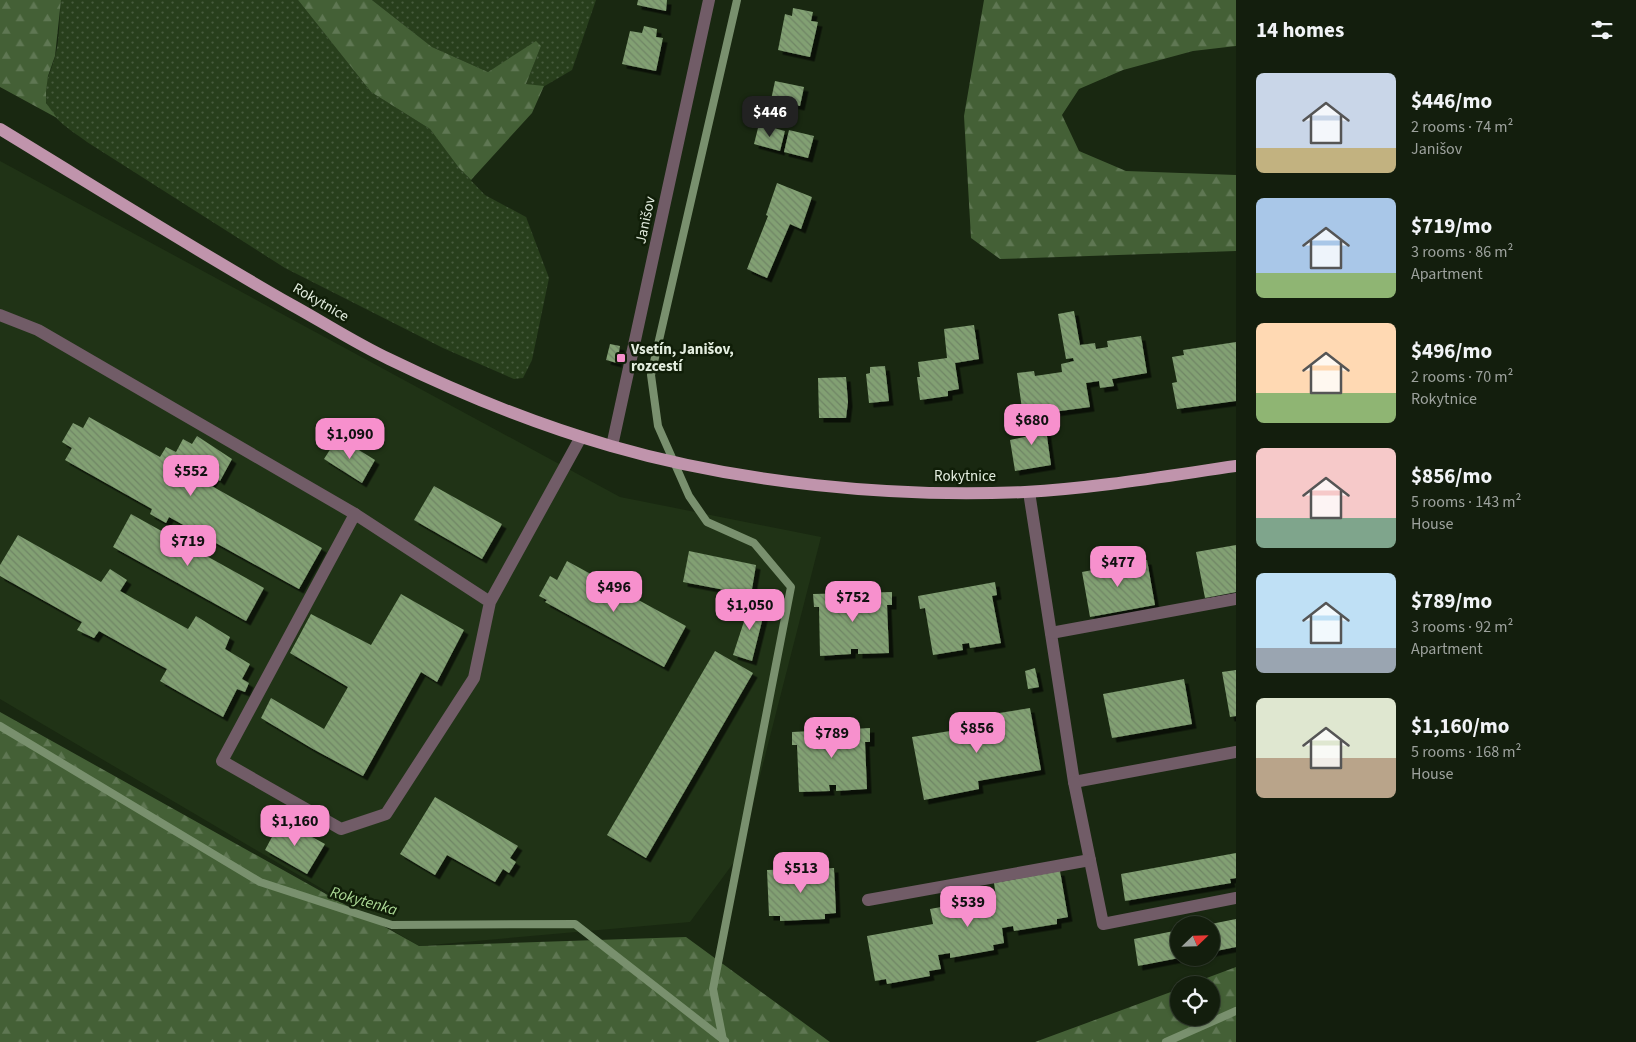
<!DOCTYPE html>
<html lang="en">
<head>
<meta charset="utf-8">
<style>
  body { margin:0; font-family:"Source Sans 3",sans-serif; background:#202b1b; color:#f1f3f6; height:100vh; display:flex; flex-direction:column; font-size:19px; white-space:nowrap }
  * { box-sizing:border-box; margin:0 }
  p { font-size:16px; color:#9da29d }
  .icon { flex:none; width:28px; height:28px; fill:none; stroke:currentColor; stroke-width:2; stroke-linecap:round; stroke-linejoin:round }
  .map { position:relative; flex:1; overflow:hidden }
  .sheet { display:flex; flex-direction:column; background:#131e0d; width:400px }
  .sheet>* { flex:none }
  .needle { width:32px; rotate:67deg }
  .fabs { position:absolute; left:1170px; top:916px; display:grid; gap:10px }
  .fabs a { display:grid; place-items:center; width:50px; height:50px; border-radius:50%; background:#131e0d; box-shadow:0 1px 4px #0004,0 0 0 1px #323c2e; font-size:25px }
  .price { position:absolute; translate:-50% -42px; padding:0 11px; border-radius:10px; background:#f790cd; color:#111; font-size:16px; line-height:32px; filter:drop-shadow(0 1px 2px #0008) }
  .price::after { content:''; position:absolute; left:50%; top:30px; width:15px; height:11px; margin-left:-8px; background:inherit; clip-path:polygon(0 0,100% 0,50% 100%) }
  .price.selected { background:#222; color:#fff }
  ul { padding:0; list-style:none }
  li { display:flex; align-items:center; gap:15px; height:125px; padding:0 20px }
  li span { display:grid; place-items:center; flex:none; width:140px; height:100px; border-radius:8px; color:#555 }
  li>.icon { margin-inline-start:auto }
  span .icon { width:60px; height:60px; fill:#fffc; stroke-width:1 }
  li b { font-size:21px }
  h2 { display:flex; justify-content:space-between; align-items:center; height:60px; padding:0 20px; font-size:21px }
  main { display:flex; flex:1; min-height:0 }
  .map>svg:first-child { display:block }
  .built { fill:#203316 }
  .grass { fill:url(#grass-dots) }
  .forest { fill:url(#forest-firs) }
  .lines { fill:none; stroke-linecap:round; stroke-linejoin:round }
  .stream { stroke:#79906e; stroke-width:8 }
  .building { fill:url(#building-back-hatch); filter:url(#shadow) }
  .minor { stroke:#715c67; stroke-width:12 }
  .major { stroke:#c094ac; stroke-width:12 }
  .poi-dot { fill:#f790cd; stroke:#101e08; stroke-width:2 }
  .labels { text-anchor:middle; stroke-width:5; stroke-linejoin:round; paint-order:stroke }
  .street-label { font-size:15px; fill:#e3eddf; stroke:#101e08 }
  .poi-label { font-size:15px; font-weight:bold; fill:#e3eddf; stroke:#101e08; text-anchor:start }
  .water-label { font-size:16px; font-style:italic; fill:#abd895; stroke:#101e08 }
</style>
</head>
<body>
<main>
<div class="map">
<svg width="1236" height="1042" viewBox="0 0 1236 1042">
  <defs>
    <pattern id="grass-dots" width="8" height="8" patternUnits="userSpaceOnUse" patternTransform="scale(1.25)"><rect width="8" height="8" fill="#283f1c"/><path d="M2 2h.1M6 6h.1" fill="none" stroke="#475b3d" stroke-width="1.8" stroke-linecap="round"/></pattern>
    <pattern id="forest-firs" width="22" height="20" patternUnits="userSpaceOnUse" patternTransform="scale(1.25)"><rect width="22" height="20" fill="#446036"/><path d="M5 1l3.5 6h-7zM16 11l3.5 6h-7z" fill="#5f7753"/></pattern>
    <pattern id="building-back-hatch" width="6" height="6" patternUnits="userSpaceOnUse" patternTransform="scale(1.25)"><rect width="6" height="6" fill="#82a073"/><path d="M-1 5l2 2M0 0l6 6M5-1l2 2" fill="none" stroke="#6f8565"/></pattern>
    <filter id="shadow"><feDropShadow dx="4.5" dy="4.5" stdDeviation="0" flood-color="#0009"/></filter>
  </defs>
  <rect width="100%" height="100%" fill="#192811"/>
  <!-- built -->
  <path class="built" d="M0,161L620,497L821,537L740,854L690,922L419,946L0,699Z"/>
  <!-- grass -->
  <g class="grass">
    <path d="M61,0H298L371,92L430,129L459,168L485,195L526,217L549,278L532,360L523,378L514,379L443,348L285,268L87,142C74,132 51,119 46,102C42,86 51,72 55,57C60,39 59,18 61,0Z"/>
    <path d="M372,0H596L572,70L543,87L526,84L541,46L536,42L488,72L432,47Z"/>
  </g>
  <!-- forest -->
  <g class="forest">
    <path d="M0,0H61L55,56L48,76L46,91V103L57,118L0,87Z"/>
    <path d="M298,0H372L432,47L488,72L536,41L541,46L526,84L544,86L532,113L471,180L459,168L430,129L371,92Z"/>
    <path d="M984,0H1236V46L1193,51L1123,70L1079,89L1062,115L1079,151L1126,171L1236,175V251L1000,259L971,238L964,116Z"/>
    <path d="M0,712L419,946L686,937L830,1042H0Z"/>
    <path d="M1236,967V1042H1035L1179,989V1018H1211V985H1188Z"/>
  </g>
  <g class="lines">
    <!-- stream -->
    <g class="stream">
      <path d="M0,726L260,882L392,925L575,924L725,1041"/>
      <path d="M723,1040L713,989L791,587L754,543L707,522L689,496L658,426L651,375L737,0"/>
      <path d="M1166,1042L1236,1011"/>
    </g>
  </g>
  <!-- building -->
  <g class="building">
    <path d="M638,0H667L666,11L637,5Z"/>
    <path d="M793,8L813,12L811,21L818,22L810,57L778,50L785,14L792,16Z"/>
    <path d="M644,26L657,29L656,37L663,38L656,71L622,64L630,31L642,33Z"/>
    <path d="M775,81L804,87L800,106L771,100Z"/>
    <path d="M759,124L785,131L780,151L754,144Z"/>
    <path d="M789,130L814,136L808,158L784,152Z"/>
    <path d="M777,183L812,197L801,229L790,224L767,278L747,269L768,216L766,215Z"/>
    <path d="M1074,311L1080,345L1095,343L1096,349L1108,347L1107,341L1141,336L1147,373L1112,379L1114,386L1100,388L1099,381L1086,383L1090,407L1023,416L1017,373L1034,371L1035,376L1062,372L1061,364L1074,361L1073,358L1066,359L1058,314Z"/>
    <path d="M974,325L979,359L955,363L959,389L948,391V396L920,400L917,377H920L918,362L947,358L944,329Z"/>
    <path d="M1236,342V401L1177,409L1172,383L1177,382L1172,357L1184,355L1183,350Z"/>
    <path d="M610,344L620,346L617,363L606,360Z"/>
    <path d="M885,366L889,401L869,403L866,374L870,373V367Z"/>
    <path d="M846,377L848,402L846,418H819L818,378Z"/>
    <path d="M1044,415L1051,465L1015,471L1010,440L1029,436L1026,418Z"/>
    <path d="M89,417L160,457L166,447L176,452L183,439L192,444L197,436L232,459L220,481L215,477L210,485L322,548L299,589L169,517L166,523L150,514L152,509L65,460L72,448L62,442L73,423L83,428Z"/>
    <path d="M338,437L375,460L362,483L324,459Z"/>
    <path d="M434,486L502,524L482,559L414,520Z"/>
    <path d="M131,514L264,588L246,621L113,547Z"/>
    <path d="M18,535L101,582L110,569L127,580L120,591L188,629L196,616L230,637L225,649L250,664L242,679L249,683L245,692L237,689L223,717L160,681L167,669L99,631L94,638L77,630L82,622L0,576V565Z"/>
    <path d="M1236,545V592L1205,598L1196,552Z"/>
    <path d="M689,551L756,565L751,595L683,582Z"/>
    <path d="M1147,560L1155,605L1090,617L1082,572Z"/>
    <path d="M567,561L686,626L664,667L545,602L547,600L539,596L550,576L557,580Z"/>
    <path d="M995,582L997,595L992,596L1001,643L970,648L969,643L962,644L963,650L933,655L925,608L920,609L918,596Z"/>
    <path d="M892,592V605H887L889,653L858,654V649H851V654L820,656L819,607H814L813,594Z"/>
    <path d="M401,594L464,630L437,682L421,672L363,776L313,749L261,718L271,698L324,729L348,687L290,653L311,614L371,645Z"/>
    <path d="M751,600L766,605L752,661L733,655Z"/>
    <path d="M715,651L753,673L646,858L607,835Z"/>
    <path d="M1035,668L1039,687L1028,689L1025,671Z"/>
    <path d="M1236,670V716L1230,717L1222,672Z"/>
    <path d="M1184,679L1192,724L1112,738L1103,694Z"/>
    <path d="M1030,708L1041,770L978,781L979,789L924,800L912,737L969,728V731L976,729L974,717Z"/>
    <path d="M870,728V742H865L867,789L836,791V785H829L830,791L799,792L797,745H792V732Z"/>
    <path d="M435,797L518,846L510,858L516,862L509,873L503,869L495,882L447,855L435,875L400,854Z"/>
    <path d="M281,820L325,844L307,874L265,850Z"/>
    <path d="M1236,853V878L1230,879L1231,883L1125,901L1121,874Z"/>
    <path d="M834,868L836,913L825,914V919L780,921V916H769L767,870L796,869V875L805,874V869Z"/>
    <path d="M1060,871L1068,917L1057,919V924L1014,931L1013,926L1002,928L1004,943L993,945L994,950L950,958V953L938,955L941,969L929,971L930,976L887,984L886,979L875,981L867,936L933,924L930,909L996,897L994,883Z"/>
    <path d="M1236,919V947L1211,952V924Z"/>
    <path d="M1179,930V958L1138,966L1134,939Z"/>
  </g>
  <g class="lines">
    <!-- minor -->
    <g class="minor">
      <path d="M0,315L38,330L355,514"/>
      <path d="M612,446L709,0"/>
      <path d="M1029,492L1074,782L1236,752"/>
      <path d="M490,602L355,514L222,761L341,829L386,814L474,678L490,602L581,437"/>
      <path d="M1051,633L1236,599"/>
      <path d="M1074,782L1103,924L1236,898"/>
      <path d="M868,900L1090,860"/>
    </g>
    <!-- major -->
    <path class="major" d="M0,129C97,188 192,248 290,304C323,322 355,343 389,359C459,393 535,424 611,446C739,483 892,498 1025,492C1096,488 1166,476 1236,466"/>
  </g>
  <!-- markers -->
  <rect class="poi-dot" x="616" y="353" width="10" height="10" rx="2.5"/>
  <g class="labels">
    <!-- street labels -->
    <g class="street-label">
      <text transform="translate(645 220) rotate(-78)" y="5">Janišov</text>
      <text transform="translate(321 302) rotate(30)" y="5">Rokytnice</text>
      <text x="965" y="481">Rokytnice</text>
    </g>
    <!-- poi labels -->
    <g class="poi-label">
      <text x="631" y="354">Vsetín, Janišov,<tspan x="631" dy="17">rozcestí</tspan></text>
    </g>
    <!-- water labels -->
    <g class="water-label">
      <text transform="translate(364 900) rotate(16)" y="6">Rokytenka</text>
    </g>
  </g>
</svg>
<div class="fabs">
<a><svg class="needle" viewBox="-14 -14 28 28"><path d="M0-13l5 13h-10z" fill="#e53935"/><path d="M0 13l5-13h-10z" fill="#9da29d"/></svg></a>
<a><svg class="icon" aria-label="locate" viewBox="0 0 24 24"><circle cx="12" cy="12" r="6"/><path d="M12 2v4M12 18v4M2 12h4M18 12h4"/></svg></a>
</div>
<b class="price selected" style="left:770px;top:138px">$446</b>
<b class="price" style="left:1032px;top:446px">$680</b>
<b class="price" style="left:350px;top:460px">$1,090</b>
<b class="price" style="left:191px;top:497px">$552</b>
<b class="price" style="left:188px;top:567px">$719</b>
<b class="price" style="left:1118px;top:588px">$477</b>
<b class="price" style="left:614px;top:613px">$496</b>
<b class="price" style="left:853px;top:623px">$752</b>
<b class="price" style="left:750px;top:631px">$1,050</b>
<b class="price" style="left:977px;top:754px">$856</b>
<b class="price" style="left:832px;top:759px">$789</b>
<b class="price" style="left:295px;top:847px">$1,160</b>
<b class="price" style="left:801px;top:894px">$513</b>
<b class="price" style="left:968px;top:928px">$539</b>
</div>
<section class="sheet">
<h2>14 homes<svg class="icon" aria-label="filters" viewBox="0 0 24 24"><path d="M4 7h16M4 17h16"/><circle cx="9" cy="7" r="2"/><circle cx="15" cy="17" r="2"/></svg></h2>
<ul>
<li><span style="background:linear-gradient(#c9d6e8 75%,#c2b280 0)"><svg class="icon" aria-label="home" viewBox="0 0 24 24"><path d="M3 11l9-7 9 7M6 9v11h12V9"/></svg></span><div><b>$446/mo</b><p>2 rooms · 74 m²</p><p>Janišov</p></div></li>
<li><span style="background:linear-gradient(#a9c7e8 75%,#8fb573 0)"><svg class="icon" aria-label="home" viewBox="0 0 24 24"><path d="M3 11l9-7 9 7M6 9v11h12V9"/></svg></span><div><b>$719/mo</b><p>3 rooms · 86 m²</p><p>Apartment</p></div></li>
<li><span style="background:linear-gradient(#ffd9b3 70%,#8fb573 0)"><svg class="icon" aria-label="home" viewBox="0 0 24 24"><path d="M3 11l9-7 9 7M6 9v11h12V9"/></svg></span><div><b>$496/mo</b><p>2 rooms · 70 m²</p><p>Rokytnice</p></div></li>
<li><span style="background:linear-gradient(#f6c9c9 70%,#7fa58c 0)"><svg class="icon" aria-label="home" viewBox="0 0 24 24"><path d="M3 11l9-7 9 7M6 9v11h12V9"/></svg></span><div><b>$856/mo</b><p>5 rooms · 143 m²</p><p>House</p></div></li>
<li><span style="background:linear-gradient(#bfe0f5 75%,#9aa5b1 0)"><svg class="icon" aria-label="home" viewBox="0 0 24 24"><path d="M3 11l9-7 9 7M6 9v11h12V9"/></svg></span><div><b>$789/mo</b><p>3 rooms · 92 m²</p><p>Apartment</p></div></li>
<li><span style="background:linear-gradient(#dfe7d0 60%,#b9a48a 0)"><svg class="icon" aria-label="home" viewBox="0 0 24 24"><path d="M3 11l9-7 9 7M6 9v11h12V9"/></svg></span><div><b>$1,160/mo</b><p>5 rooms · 168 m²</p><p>House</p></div></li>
</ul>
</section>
</main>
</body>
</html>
